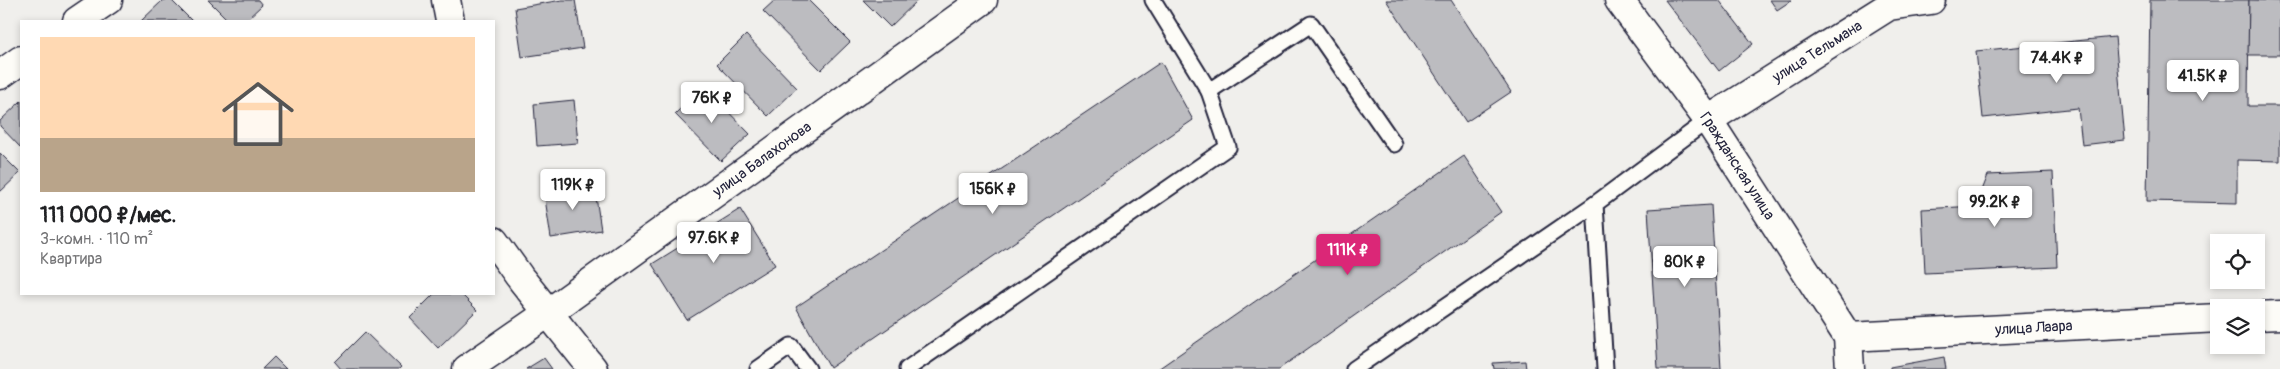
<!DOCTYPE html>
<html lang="ru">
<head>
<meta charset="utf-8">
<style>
  body { margin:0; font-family:Pangolin,sans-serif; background:#f6f6f6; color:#202124; height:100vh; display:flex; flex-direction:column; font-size:19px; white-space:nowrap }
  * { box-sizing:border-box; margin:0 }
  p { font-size:16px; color:#757577 }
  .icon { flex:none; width:28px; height:28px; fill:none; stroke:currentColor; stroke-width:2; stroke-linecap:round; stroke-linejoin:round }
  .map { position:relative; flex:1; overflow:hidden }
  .details { position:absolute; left:20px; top:20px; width:475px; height:275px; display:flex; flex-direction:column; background:#fff; border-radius:0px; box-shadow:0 2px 8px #0003 }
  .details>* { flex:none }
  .controls { position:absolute; left:2210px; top:234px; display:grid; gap:10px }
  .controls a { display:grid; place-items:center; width:55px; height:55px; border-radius:0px; background:#fff; box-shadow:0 2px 8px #0003; font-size:25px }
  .price { position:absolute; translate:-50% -42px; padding:0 11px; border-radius:5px; background:#fff; color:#222; font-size:16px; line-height:32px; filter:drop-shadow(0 1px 2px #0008) }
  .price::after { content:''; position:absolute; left:50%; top:30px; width:15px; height:11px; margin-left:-8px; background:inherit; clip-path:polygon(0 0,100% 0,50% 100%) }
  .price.selected { background:#db2777; color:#fff }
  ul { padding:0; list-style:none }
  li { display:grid; align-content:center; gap:10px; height:265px; padding:0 20px }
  li span { display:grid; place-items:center; height:155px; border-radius:0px; color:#555 }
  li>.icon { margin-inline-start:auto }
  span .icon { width:90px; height:90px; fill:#fffc; stroke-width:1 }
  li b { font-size:21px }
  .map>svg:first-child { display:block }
  .building { fill:#bcbcc0; stroke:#22223b }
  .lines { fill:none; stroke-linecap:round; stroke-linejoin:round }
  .lane-casing { stroke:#22223b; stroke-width:19 }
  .street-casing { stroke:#22223b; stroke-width:31 }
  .secondary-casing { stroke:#22223b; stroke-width:31 }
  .lane { stroke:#fdfcf7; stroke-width:15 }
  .street { stroke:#fdfcf7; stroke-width:28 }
  .secondary { stroke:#fdfcf7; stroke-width:28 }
  .labels { text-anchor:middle; stroke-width:4; stroke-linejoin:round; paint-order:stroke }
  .street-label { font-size:15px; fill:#22223b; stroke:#fdfcf7 }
</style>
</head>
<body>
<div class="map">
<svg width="2280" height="369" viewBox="0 0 2280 369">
  <rect width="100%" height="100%" fill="#f0efec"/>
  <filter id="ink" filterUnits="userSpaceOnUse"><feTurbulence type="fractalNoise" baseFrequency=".02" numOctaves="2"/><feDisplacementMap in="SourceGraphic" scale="10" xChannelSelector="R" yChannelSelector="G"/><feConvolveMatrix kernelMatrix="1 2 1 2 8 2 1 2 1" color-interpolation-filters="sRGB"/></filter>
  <g filter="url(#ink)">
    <!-- building -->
    <g class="building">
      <path d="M163,0H171L192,21H141Z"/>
      <path d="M208,0H258L262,5L245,21H229Z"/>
      <path d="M562,0H575L583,48L522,57L515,8Z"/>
      <path d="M775,0H808L850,42L821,70L763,11Z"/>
      <path d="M863,0H918L890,27Z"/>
      <path d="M1386,0H1451L1511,92L1466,122Z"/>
      <path d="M1665,0H1719L1753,44L1719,71Z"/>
      <path d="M1770,0H1792L1777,10Z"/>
      <path d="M2150,0H2249L2248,106H2280V161L2237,160V203L2147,201Z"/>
      <path d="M2249,0L2280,1V55H2248Z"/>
      <path d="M746,35L797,88L768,116L717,64Z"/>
      <path d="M2115,37L2125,140L2082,145L2078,108L1983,118L1976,51Z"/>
      <path d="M1161,62L1193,120L830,368L796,307Z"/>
      <path d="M703,86L750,134L721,161L675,114Z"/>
      <path d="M574,100L578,143L537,146L534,104Z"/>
      <path d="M21,101V148L0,126V121Z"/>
      <path d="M0,153L20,173L0,192Z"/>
      <path d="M1464,156L1501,212L1279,369H1158Z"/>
      <path d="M2053,172L2057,267L1925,273L1922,209L1976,206L1988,175Z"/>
      <path d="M594,184L601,230L551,238L544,192Z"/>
      <path d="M1711,205L1721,369H1658L1648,209Z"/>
      <path d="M740,209L775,265L687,320L652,264Z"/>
      <path d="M434,294H461L477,310L438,348L410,318Z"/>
      <path d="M365,332L401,367L399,369H341L335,362Z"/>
      <path d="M274,357L286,369H262Z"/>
      <path d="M1944,357L1946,369H1890V367Z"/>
      <path d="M544,358L552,369H526Z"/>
      <path d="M1525,361L1526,369H1494L1493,363Z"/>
    </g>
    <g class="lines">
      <defs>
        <g id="lane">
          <path d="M1153,0L1209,91L1311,24L1394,144"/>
          <path d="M758,369L791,346L808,369"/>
          <path d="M907,369L1228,147L1209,91"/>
          <path d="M1354,369L1595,204"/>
          <path d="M1605,369L1595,204L1708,120"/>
        </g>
        <g id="street">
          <path d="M446,0L450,21"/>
          <path d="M77,21L108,0"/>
          <path d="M0,75L21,60"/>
          <path id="s1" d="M1708,120L1889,6L1931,0"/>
          <path d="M494,241L519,276"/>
          <path d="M522,280L593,369"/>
        </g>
        <g id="secondary">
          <path id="s2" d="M1619,0L1708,120L1848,337L1850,369"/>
          <path d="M2256,316L2280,315"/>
          <path id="s3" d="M1848,337L2219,318"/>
          <path id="s4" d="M467,369L548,313L983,0"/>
        </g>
      </defs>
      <!-- lane casing -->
      <use href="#lane" class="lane-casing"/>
      <!-- street casing -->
      <use href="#street" class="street-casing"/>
      <!-- secondary casing -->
      <use href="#secondary" class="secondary-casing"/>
      <!-- lane -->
      <use href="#lane" class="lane"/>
      <!-- street -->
      <use href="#street" class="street"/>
      <!-- secondary -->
      <use href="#secondary" class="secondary"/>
    </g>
  </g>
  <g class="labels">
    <!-- street labels -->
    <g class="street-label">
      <text dy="5" stroke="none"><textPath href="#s1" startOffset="129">улица Тельмана</textPath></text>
      <text dy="5" stroke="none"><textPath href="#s4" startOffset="362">улица Балахонова</textPath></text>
      <text dy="5" stroke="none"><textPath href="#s2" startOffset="204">Гражданская улица</textPath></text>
      <text dy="5" stroke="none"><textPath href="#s3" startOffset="186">улица Лаара</textPath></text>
    </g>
  </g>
</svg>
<div class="controls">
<a><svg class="icon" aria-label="locate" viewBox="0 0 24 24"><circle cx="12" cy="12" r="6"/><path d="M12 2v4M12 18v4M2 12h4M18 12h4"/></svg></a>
<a><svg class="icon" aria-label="layers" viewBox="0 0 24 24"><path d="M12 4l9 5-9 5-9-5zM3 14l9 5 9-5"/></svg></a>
</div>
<b class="price" style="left:2057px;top:84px">74.4K ₽</b>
<b class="price" style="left:2203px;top:102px">41.5K ₽</b>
<b class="price" style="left:712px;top:124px">76K ₽</b>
<b class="price" style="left:573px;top:211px">119K ₽</b>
<b class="price" style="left:993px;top:215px">156K ₽</b>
<b class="price" style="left:1995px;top:228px">99.2K ₽</b>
<b class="price" style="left:714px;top:264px">97.6K ₽</b>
<b class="price selected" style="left:1348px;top:276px">111K ₽</b>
<b class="price" style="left:1685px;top:288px">80K ₽</b>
<section class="details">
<ul>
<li><span style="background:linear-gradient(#ffd9b3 65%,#b9a48a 0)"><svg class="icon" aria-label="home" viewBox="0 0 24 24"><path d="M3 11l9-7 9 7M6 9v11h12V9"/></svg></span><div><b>111 000 ₽/мес.</b><p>3-комн. · 110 m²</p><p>Квартира</p></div></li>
</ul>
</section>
</div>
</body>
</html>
